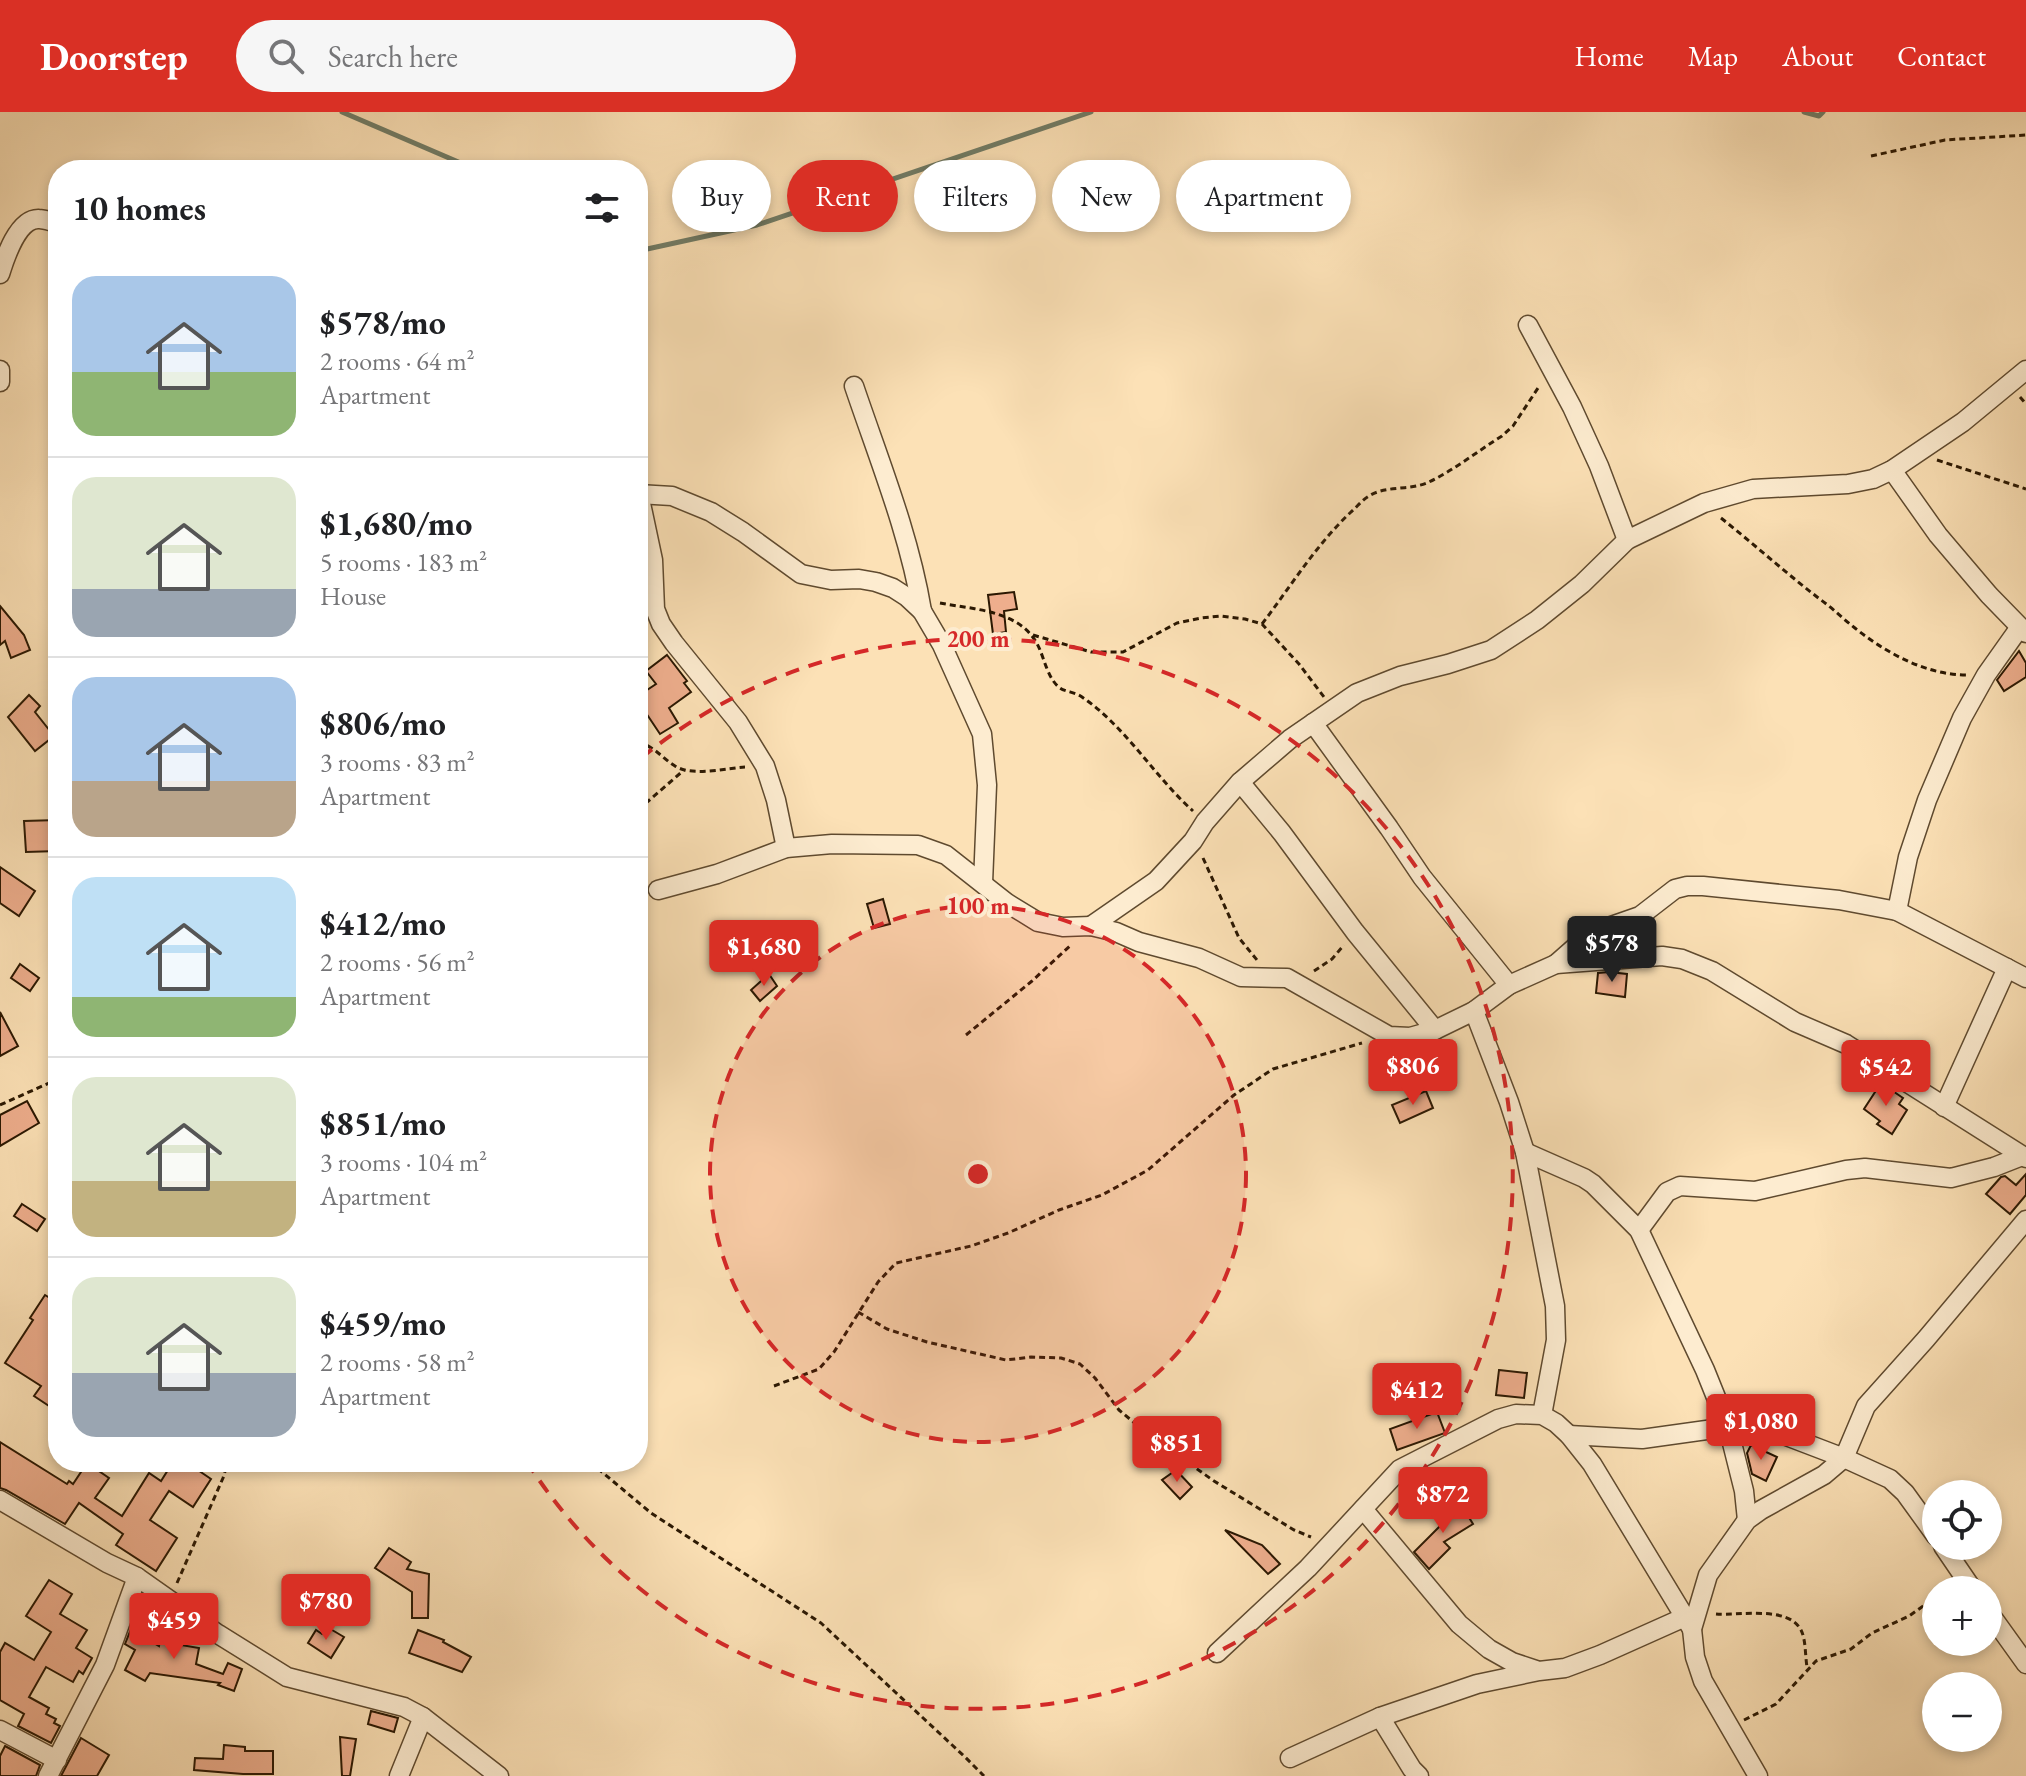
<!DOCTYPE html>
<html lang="en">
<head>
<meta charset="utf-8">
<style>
  body { margin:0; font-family:"EB Garamond",serif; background:#f6f6f6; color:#202124; height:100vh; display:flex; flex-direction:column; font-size:30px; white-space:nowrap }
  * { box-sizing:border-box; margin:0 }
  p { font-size:26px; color:#757577 }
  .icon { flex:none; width:44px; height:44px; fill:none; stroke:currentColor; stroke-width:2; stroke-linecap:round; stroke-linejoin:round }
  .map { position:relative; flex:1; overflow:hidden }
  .drawer { position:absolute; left:48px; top:48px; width:600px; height:1312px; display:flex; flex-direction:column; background:#fff; border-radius:32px; box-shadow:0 4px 12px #0003 }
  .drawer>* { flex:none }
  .banner { position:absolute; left:672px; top:48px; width:760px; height:72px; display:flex; gap:16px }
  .buttons { position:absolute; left:1922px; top:1368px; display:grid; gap:16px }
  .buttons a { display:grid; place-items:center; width:80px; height:80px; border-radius:50%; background:#fff; box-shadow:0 4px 12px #0003; font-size:40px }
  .price { position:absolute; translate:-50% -68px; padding:0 18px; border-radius:8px; background:#d93025; color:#fff; font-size:26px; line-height:52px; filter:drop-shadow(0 2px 4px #0008) }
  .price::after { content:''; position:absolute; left:50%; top:48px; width:24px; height:18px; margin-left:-12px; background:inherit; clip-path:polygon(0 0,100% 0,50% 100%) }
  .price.selected { background:#222; color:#fff }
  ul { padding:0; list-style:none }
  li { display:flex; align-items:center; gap:24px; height:200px; padding:0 24px }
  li+li { border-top:2px solid #e0e0e0 }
  li span { display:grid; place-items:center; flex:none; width:224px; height:160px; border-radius:24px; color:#555 }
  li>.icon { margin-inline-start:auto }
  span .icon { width:96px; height:96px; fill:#fffc; stroke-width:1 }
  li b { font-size:34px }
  h2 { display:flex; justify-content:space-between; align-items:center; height:96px; padding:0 24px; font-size:34px }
  .pill { padding:0 28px; border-radius:36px; background:#fff; box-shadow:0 4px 12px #0003; font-size:28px; line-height:72px }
  .pill.selected { background:#d93025; color:#fff }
  header { display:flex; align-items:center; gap:48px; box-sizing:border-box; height:112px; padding:0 40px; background:#d93025; color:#fff }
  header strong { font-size:38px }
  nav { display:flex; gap:44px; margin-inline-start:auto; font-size:28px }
  .search { width:560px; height:72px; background:#f6f6f6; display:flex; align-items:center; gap:20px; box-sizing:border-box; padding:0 28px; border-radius:44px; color:#757577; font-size:30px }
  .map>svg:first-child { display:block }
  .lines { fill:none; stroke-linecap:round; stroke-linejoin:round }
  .stream { stroke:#717c66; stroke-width:5 }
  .building { fill:#eeae8d; stroke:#2b1802; stroke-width:2 }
  .minor-casing { stroke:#5f4a2f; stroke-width:21 }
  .path { stroke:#2b1802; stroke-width:3; stroke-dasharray:6 4; stroke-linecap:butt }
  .minor { stroke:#fdecd0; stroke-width:18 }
  .ring { fill:none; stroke:#d62828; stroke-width:4; stroke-dasharray:14 10 }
  .centre { fill:#d62828; stroke:#fdecd0; stroke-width:4 }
  .ring-label { font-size:24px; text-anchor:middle; font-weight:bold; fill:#d62828; stroke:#fdecd0; stroke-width:8; stroke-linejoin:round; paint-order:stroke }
</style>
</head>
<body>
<header>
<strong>Doorstep</strong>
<div class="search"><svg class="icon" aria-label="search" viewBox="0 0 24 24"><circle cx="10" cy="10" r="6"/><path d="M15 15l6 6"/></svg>Search here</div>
<nav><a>Home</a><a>Map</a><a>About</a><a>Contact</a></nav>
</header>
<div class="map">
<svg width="2026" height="1664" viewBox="0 0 2026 1664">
  <rect width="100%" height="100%" fill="#fce1b6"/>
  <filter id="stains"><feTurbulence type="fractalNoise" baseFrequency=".0025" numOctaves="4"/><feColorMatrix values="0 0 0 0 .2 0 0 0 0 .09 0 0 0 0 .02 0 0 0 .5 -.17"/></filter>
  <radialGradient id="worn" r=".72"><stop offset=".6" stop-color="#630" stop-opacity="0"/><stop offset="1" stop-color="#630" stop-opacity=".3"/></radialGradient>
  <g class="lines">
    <!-- stream -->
    <g class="stream">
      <path d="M342,0L477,58"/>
      <path d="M1804,0L1819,4L1823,0"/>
      <path d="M638,139L757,113L1091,0"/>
    </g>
  </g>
  <!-- building -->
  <g class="building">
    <path d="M1014,480L1017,497L1004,499L1006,520L993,522L988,483Z"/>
    <path d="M0,494L24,523L30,538L11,546L5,529L0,533Z"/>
    <path d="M2019,539L2026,551V565L2004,579L1997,568Z"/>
    <path d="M667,543L687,569L684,571L691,580L669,596L678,611L660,622L638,589V584L656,572L646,559Z"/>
    <path d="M29,583L40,594L35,600L54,624L35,639L8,605Z"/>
    <path d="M58,708V739L26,740L24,709Z"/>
    <path d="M0,755L35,779L19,804L0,791Z"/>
    <path d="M883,787L890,812L874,816L867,792Z"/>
    <path d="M20,852L39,866L30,879L11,866Z"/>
    <path d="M1609,860L1627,862L1625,885L1596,881L1598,861Z"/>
    <path d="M769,862L777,874L760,889L751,878Z"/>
    <path d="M0,900L18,934L0,944Z"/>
    <path d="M1881,971L1903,986L1899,992L1907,998L1892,1022L1877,1012L1880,1009L1864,997Z"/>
    <path d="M1426,979L1433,996L1400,1011L1392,993Z"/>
    <path d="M27,989L39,1011L0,1034V1003Z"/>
    <path d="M2026,1062V1083L2010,1102L1986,1082L2001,1065L2005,1064L2016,1073Z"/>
    <path d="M22,1092L45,1107L37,1119L14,1104Z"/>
    <path d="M45,1183L58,1191V1300L34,1284L41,1274L5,1251L33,1208L30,1206Z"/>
    <path d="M1499,1258L1527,1261L1524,1286L1496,1283Z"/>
    <path d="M1437,1300L1445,1321L1397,1338L1390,1317Z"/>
    <path d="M0,1330L67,1372L69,1369L73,1372L87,1351L109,1366L95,1386L122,1404L149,1361L161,1369L173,1350H186L211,1367L193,1395L169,1379L150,1408L177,1426L156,1459L116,1433L123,1422L79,1391L65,1412L6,1378L0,1376Z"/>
    <path d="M1751,1333L1777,1345L1766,1369L1752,1362L1747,1341Z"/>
    <path d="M1176,1358L1192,1375L1180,1387L1162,1368Z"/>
    <path d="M1452,1390L1459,1402L1465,1399L1473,1412L1444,1430L1450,1436L1429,1457L1414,1440L1442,1412L1435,1400Z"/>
    <path d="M1225,1418L1262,1433L1280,1452L1268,1462Z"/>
    <path d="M389,1436L411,1450L407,1457L429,1462L428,1506H412V1480L375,1456Z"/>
    <path d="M49,1468L72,1482L60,1502L87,1518L76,1536L92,1546L83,1562L79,1559L73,1570L46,1555L29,1585L49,1596L46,1602L56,1607L54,1611L60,1614L51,1631L18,1614L24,1602L0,1588V1540L5,1531L34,1548L51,1520L26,1504Z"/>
    <path d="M162,1515L178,1517L175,1532L199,1536L196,1552L223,1562L228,1551L242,1557L234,1579L218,1573L220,1571L150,1561L145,1569L125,1558L135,1538L125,1532L131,1517L159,1534Z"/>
    <path d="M327,1515L344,1525L331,1546L308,1531L316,1518L322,1522Z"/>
    <path d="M418,1518L444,1528L443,1530L471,1545L462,1560L409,1541Z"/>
    <path d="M371,1599L398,1606L394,1620L368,1612Z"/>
    <path d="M340,1625L356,1627L350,1664H342Z"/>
    <path d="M81,1626L109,1643L97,1664H61Z"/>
    <path d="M224,1633L245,1635V1639H273V1662H243L194,1658L195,1646L223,1647Z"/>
    <path d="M5,1634L40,1653L36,1664H0V1644Z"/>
  </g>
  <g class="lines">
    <defs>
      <g id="minor">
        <path d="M0,162C5,146 18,106 39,107C45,107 52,110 58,111"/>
        <path d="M1528,213L1572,295L1599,354L1627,428"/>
        <path d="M0,258V270"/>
        <path d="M854,274C879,348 909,421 922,499"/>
        <path d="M1892,358L1938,423L1989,483L2026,521"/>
        <path d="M638,382L672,384L711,400L743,420L801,462L831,468L859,467L876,470L893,476L907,485L922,499L942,533L982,622L987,673L983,771"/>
        <path d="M639,382L653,448L655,497L661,512L674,531L738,610L765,654L776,688L786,736"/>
        <path d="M1313,611L1389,716L1422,765L1509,873"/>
        <path d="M1240,670L1282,721L1355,820L1435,918"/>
        <path d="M658,778L717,762L786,736L832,732L918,733L946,743L1007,791L1038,810L1063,815L1091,814L1116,820L1139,830L1199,846L1241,865L1287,866L1389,924L1410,925L1435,918L1474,899L1509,873L1556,852L1662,844L1682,847L1712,859L1795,910L1846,932L2026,1046"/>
        <path d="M1897,799L1908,745L1927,688L1962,606L1986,563L2020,515"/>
        <path d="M1091,814L1156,769L1193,729L1205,710L1240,670L1290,627L1357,581L1400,564L1448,552L1491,538L1537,508L1582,472L1627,428L1704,391L1753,377L1848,372L1873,367L1892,358L1963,310L2026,258"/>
        <path d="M1556,852L1589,823L1597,819L1640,804L1675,777L1687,774H1703L1839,788L1897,799L2026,866"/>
        <path d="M1474,899L1509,990L1525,1040L1555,1194L1556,1228L1542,1303"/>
        <path d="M1944,995L2007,856"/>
        <path d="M1525,1040L1584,1066L1593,1072L1639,1118L1705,1258L1728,1315L1744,1379L1747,1408"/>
        <path d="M1639,1118L1667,1080L1680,1074L1755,1079L1846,1058L1865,1056L1951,1066L1994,1055L2022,1044"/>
        <path d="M1569,1323L1642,1327L1728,1315L1776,1320L1844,1346L1890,1367L1905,1381L1936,1424"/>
        <path d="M0,1388L107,1451L137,1465L218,1522L287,1565L404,1595L423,1605L499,1664"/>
        <path d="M1363,1397L1459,1512L1489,1537L1512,1550L1536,1558"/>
        <path d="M1943,1434L1973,1478"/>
        <path d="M1988,1499L2026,1552"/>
        <path d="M1217,1541L1308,1456L1400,1357L1498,1307L1516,1302L1542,1303L1556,1311L1569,1323L1592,1352L1692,1517"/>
        <path d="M1380,1605L1412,1657L1419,1664"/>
        <path d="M0,1618L57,1648"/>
        <path d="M1290,1646L1380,1605L1477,1572L1539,1559L1565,1556L1600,1543L1685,1505"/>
        <path d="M48,1664L105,1553L137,1465"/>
        <path d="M399,1664L423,1605"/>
        <path d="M1758,1664L1703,1569L1695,1545L1692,1517L1708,1463L1747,1408L1761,1398L1824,1363L1844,1346L1866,1294L1926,1227L2026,1108"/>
      </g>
    </defs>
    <!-- minor casing -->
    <use href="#minor" class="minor-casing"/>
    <!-- path -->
    <g class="path">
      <path d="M1871,44L1945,28L2026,23"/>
      <path d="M2020,285L2026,292"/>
      <path d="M1937,348L2026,377"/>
      <path d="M1721,406C1755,433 1787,462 1821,488C1831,495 1840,504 1850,512C1881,538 1924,563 1966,563"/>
      <path d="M940,491C976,498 1024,498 1040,538C1045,550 1049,568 1060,576C1066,580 1075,580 1082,585C1126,615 1154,664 1193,699"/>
      <path d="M1262,512C1291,474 1316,433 1351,400C1357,395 1362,388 1369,384C1386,373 1410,379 1429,370C1454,358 1478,339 1502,324L1513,314L1540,273"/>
      <path d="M1033,523L1091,540H1123L1177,511L1201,506L1221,504L1245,507L1262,512L1299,552L1324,585"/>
      <path d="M638,630C654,634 662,646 675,654C692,665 726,656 745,655"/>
      <path d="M638,698L684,658"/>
      <path d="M1203,746L1239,826L1257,848"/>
      <path d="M1314,859L1332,847L1344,833"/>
      <path d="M966,923L1032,869L1072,832"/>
      <path d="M0,993L58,967"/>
      <path d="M858,1200L887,1217L927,1230L1006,1248L1031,1245L1061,1246L1080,1252L1095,1266L1119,1298L1149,1323L1214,1369L1294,1418L1311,1425"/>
      <path d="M774,1274L819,1257L834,1240L878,1170L896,1151L971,1134L1008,1121L1059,1098L1102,1083L1148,1058L1234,983L1273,957L1362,931"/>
      <path d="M590,1350L651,1401L821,1511L965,1645L984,1664"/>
      <path d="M177,1471L223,1366L228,1350"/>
      <path d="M1716,1502C1738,1504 1788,1493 1801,1518C1806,1528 1805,1543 1807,1555"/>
      <path d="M1744,1608L1776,1592L1816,1549L1851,1537L1872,1521L1909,1504L1929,1490L1936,1488"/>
    </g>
    <!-- minor -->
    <use href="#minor" class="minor"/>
  </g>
  <!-- distance rings -->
  <circle cx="978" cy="1062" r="268" fill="#d62828" fill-opacity=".12"/>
  <g class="ring">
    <circle cx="978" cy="1062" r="268"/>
    <path d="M641 646A535 535 0 1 1 529 1353"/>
  </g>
  <circle cx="978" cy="1062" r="12" class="centre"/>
  <g class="ring-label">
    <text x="978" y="535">200 m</text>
    <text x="978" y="802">100 m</text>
  </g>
  <rect width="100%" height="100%" filter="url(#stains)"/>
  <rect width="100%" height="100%" fill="url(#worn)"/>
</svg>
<div class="buttons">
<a><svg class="icon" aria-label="locate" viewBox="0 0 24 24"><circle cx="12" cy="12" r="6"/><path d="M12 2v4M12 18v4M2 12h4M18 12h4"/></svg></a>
<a>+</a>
<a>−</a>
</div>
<b class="price selected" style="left:1612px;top:872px">$578</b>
<b class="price" style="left:764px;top:876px">$1,680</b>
<b class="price" style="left:1413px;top:995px">$806</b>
<b class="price" style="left:1886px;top:996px">$542</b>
<b class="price" style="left:1417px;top:1319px">$412</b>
<b class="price" style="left:1761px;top:1350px">$1,080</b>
<b class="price" style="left:1177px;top:1372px">$851</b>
<b class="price" style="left:1443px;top:1423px">$872</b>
<b class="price" style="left:326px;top:1530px">$780</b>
<b class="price" style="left:174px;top:1549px">$459</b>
<div class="banner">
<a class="pill">Buy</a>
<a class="pill selected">Rent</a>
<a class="pill">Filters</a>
<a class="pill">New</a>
<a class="pill">Apartment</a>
</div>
<section class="drawer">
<h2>10 homes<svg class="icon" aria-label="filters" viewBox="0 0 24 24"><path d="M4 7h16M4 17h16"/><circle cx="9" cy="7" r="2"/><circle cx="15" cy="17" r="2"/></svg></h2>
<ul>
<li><span style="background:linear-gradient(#a9c7e8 60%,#8fb573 0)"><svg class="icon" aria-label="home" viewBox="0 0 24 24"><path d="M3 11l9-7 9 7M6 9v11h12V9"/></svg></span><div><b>$578/mo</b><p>2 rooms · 64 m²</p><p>Apartment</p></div></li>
<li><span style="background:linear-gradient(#dfe7d0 70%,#9aa5b1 0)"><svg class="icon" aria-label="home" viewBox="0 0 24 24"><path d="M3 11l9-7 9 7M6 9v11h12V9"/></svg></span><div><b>$1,680/mo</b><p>5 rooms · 183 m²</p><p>House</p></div></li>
<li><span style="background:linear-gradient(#a9c7e8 65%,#b9a48a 0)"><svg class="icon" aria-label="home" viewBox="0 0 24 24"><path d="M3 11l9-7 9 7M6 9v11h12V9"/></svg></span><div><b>$806/mo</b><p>3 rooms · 83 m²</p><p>Apartment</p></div></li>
<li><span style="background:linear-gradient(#bfe0f5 75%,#8fb573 0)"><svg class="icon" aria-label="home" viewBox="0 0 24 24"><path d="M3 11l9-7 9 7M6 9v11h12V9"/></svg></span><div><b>$412/mo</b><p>2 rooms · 56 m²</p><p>Apartment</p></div></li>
<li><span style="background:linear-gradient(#dfe7d0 65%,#c2b280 0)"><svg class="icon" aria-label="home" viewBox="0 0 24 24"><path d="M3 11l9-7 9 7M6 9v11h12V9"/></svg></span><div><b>$851/mo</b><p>3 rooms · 104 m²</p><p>Apartment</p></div></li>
<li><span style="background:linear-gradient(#dfe7d0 60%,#9aa5b1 0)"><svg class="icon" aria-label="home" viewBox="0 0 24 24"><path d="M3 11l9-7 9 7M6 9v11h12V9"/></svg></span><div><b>$459/mo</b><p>2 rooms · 58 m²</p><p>Apartment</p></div></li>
</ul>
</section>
</div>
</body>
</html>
